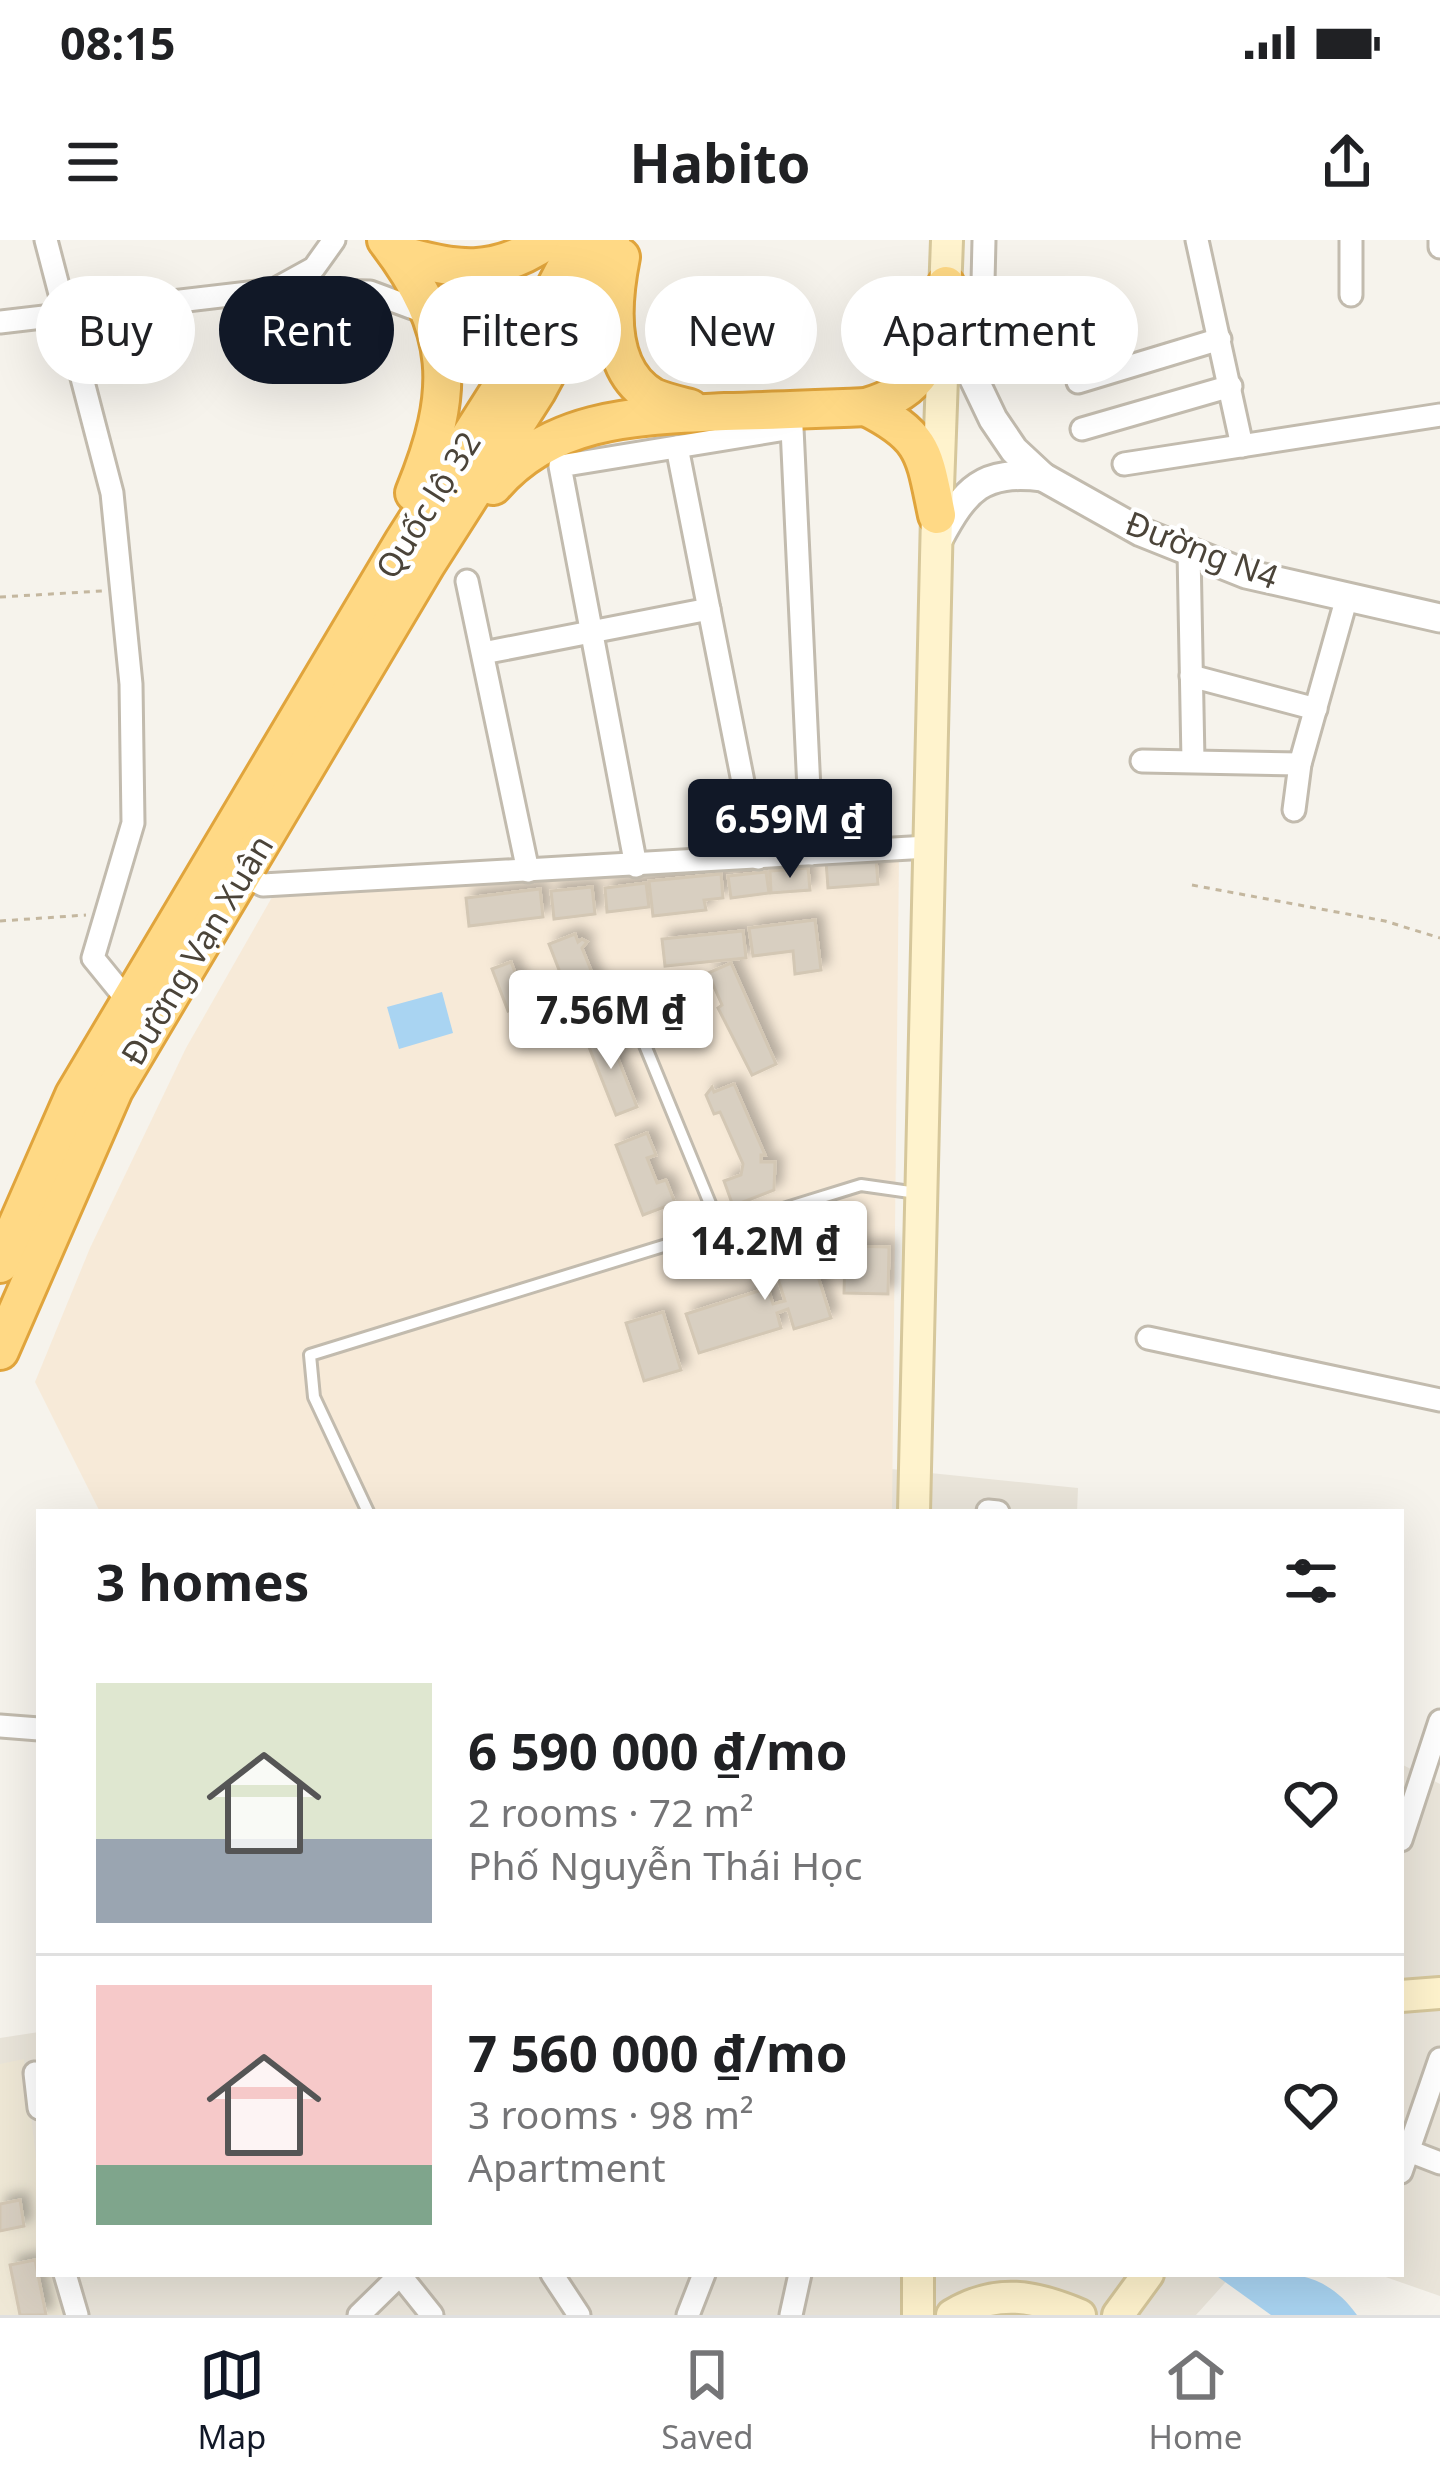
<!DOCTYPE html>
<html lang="en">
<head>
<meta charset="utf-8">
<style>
  body { margin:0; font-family:"Noto Sans",sans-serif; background:#f6f6f6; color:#202124; height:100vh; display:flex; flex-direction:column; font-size:45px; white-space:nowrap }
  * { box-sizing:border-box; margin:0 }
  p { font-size:39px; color:#757577 }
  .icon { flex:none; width:66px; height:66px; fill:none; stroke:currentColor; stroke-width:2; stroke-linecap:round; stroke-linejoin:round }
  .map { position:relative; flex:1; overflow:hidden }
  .drawer { position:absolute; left:36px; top:1269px; width:1368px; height:768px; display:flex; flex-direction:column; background:#fff; border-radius:0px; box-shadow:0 12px 48px #0002 }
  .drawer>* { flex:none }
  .hud { position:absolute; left:36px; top:36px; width:1368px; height:108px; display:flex; gap:24px }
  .price { position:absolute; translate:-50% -102px; padding:0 27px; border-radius:12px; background:#fff; color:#222; font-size:39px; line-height:78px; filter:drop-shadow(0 3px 6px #0008) }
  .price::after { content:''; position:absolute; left:50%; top:72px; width:36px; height:27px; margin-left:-18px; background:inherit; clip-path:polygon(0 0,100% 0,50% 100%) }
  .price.selected { background:#111827; color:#fff }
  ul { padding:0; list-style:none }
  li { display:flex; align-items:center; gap:36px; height:300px; padding:0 60px }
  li+li { border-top:3px solid #e0e0e0 }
  li span { display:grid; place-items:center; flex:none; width:336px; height:240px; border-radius:0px; color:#555 }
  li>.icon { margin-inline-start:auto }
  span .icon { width:144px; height:144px; fill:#fffc; stroke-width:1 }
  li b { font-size:51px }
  h2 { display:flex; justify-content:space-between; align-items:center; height:144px; padding:0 60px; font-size:51px }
  .pill { padding:0 42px; border-radius:54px; background:#fff; box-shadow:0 12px 48px #0002; font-size:42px; line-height:108px }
  .pill.selected { background:#111827; color:#fff }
  .status { display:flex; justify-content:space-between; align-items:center; height:84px; padding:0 60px; background:#fff; direction:ltr }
  .status svg { height:33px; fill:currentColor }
  header { display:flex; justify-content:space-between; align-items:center; height:156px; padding:0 60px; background:#fff; font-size:54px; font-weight:700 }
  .menu { display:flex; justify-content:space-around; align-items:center; height:168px; border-top:3px solid #e0e0e0; background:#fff; font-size:33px; color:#757577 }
  .menu a { display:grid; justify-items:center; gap:6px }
  .menu .selected { color:#111827 }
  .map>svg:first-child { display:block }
  .residential { fill:#eae5da }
  .commercial { fill:#f7ead8 }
  .education { fill:#efe8d6 }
  .water { fill:#a9d4f2 }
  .building { fill:#d8cfc1; stroke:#d3c7b4; stroke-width:3; filter:url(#shadow) }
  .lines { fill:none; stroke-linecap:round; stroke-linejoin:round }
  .service-casing { stroke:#c2bbae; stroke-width:16 }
  .minor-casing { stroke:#c2bbae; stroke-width:27 }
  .tertiary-casing { stroke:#c2bbae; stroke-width:33 }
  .secondary-casing { stroke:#d6c79b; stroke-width:36 }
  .trunk-casing { stroke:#e0a43c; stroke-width:42 }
  .path { stroke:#c4b79f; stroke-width:3; stroke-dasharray:6 6; stroke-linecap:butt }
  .service { stroke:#fff; stroke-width:10 }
  .minor { stroke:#fff; stroke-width:21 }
  .tertiary { stroke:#fff; stroke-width:27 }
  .secondary { stroke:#fff3cd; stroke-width:30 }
  .trunk { stroke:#ffd985; stroke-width:36 }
  .labels { text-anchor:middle; stroke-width:9; stroke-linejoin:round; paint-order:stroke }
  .street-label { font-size:33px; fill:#4b4439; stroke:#fff }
</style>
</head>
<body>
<div class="status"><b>08:15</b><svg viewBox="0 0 49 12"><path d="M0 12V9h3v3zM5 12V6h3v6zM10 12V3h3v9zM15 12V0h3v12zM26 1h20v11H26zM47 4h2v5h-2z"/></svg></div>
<header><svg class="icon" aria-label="menu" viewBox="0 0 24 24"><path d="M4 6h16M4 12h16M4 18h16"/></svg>Habito<svg class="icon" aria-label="share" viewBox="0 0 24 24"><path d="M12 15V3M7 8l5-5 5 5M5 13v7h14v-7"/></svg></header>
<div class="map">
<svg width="1440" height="2075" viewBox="0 0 1440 2075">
  <defs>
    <filter id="shadow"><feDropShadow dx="7" dy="-7" stdDeviation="6" flood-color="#0004"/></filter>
  </defs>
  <rect width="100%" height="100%" fill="#f6f3ec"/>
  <!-- residential -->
  <g class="residential">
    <path d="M872,1227L1078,1248L1077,1272H859Z"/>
    <path d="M1401,1524L1440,1544V2056L1377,2034H1401Z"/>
    <path d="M39,1792V2034H1233L1196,2075H0V1798Z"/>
  </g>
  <!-- commercial -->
  <path class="commercial" d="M899,615L892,1272H100L35,1142L90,1008L186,808L275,652Z"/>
  <!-- education -->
  <path class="education" d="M24,1819L39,1942V2034H56L71,2075H0V1824Z"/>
  <!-- water -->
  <g class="water">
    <path d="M442,752L453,793L399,809L387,767Z"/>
    <path d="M1214,2034C1272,2034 1319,2022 1357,2075H1271Z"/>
  </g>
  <!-- building -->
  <g class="building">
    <path d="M876,618L878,644L828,648L826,622Z"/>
    <path d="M808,628L810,650L771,653L770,631Z"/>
    <path d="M766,632L769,653L731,658L728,636Z"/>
    <path d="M721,634L723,658L704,660L706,670L653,676L649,641Z"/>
    <path d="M646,643L649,667L607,672L605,648Z"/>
    <path d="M592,647L595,674L554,679L551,651Z"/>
    <path d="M540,649L543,677L469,686L466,658Z"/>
    <path d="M815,680L821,730L795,734L793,711L753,716L749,688Z"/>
    <path d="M743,691L746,718L665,726L662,699Z"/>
    <path d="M575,694L578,702L582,699L587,702L582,708L601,755L573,766L549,704Z"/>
    <path d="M511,722L527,763L508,771L492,729Z"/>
    <path d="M731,723L776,824L752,835L718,768L722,765L708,733Z"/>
    <path d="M606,788L637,867L616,875L585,797Z"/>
    <path d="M734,844L765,915H761V922H775L774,950L733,966L724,941L741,935L743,924L720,872L714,874L706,855L712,847L714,852Z"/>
    <path d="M647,893L656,915L647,918L657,943L666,940L675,963L643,975L616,905Z"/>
    <path d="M806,998L831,1078L794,1089L788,1069L777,1073L781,1088L699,1113L686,1074L768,1048L773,1064L785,1061L769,1010Z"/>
    <path d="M845,1006L889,1007L888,1054L844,1053Z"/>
    <path d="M663,1072L681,1130L644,1141L626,1083Z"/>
    <path d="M20,1960L24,1986L0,1991V1964Z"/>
    <path d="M35,2020L46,2075H20L10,2025Z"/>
  </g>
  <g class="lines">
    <defs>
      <g id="service">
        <path d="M626,759L720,988"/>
        <path d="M368,1272L314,1157L310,1115L861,945L917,953"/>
      </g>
      <g id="minor">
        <path d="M46,0L112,253L131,444L133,583L93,718L128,761"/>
        <path d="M1197,0L1242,206"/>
        <path d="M1351,0V55"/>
        <path d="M1440,0V7"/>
        <path d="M274,50L314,28L334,0"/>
        <path d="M0,82L273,50L370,52L432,75"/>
        <path d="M973,137L982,85L984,0"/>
        <path d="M1078,142L1220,99"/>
        <path d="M1082,189L1231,146"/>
        <path d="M677,207L758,618"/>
        <path d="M1124,224L1440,175"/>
        <path d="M1189,311L1193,521"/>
        <path d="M467,341L528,631"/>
        <path d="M483,413L709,369"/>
        <path d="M1191,436L1316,469"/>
        <path d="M1142,521L1300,524"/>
        <path d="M1294,570L1300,524L1347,357"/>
        <path d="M636,626L560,226L792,188L812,614"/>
        <path d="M242,635L263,645L928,607"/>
        <path d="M1148,1098L1440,1160"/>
        <path d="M988,1271L998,1272"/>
        <path d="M0,1486L39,1489"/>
        <path d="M1401,1600L1440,1481"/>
        <path d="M35,1833L39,1868"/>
        <path d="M1409,1911L1440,1923"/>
        <path d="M1401,1932L1440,1819"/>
        <path d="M65,2034L77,2075"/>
        <path d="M552,2034L579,2075"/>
        <path d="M400,2035L432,2075"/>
        <path d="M359,2075L401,2034"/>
        <path d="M688,2075L704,2034"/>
        <path d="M791,2075L800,2034"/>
      </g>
      <g id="tertiary">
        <path d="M950,63L961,112L993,179L1014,210L1043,237L1141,292L1246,334L1440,378"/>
        <path d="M938,300C966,248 982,230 1043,237"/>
      </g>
      <g id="secondary">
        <path d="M914,1272L937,275L947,0"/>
        <path d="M1401,1756L1440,1753"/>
        <path d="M918,2034V2075"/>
        <path d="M952,2075C997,2048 1035,2056 1080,2075"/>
        <path d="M1118,2075L1148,2034"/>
      </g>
      <g id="trunk">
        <path d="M386,0C455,90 456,151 414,253"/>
        <path d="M396,13C455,31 495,37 548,0"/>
        <path d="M621,17C612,62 606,130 653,157C664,162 678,165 690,168"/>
        <path d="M866,167C926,197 924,214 937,275"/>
        <path d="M493,246C553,176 639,176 725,172C772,171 819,169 866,167C935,147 932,107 946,45"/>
        <path d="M0,1024L74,855L403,302L509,135L580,0"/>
        <path d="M0,1111L114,850L426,325L537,151L599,36L611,11V0"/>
      </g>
    </defs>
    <!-- service casing -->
    <use href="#service" class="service-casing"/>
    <!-- minor casing -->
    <use href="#minor" class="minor-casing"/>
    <!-- tertiary casing -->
    <use href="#tertiary" class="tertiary-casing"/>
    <!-- secondary casing -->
    <use href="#secondary" class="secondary-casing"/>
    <!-- trunk casing -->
    <use href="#trunk" class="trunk-casing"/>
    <!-- path -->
    <g class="path">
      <path d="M0,357L102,351"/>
      <path d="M1192,645L1385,681L1440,698"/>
      <path d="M0,681L86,675"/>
    </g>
    <!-- service -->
    <use href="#service" class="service"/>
    <!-- minor -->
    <use href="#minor" class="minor"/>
    <!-- tertiary -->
    <use href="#tertiary" class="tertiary"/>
    <!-- secondary -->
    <use href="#secondary" class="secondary"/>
    <!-- trunk -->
    <use href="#trunk" class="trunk"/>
  </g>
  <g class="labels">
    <!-- street labels -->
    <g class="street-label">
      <text transform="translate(428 265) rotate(-58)" y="12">Quốc lộ 32</text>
      <text transform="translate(1202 310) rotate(21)" y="12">Đường N4</text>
      <text transform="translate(197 710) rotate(-59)" y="12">Đường Vạn Xuân</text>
    </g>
  </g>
</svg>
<b class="price selected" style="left:790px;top:641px">6.59M ₫</b>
<b class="price" style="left:611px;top:832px">7.56M ₫</b>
<b class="price" style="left:765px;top:1063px">14.2M ₫</b>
<div class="hud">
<a class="pill">Buy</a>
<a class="pill selected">Rent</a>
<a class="pill">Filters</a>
<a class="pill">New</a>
<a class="pill">Apartment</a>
</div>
<section class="drawer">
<h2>3 homes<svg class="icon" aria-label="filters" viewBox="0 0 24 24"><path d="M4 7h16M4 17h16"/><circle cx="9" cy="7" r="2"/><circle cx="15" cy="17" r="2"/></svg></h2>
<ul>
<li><span style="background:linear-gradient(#dfe7d0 65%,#9aa5b1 0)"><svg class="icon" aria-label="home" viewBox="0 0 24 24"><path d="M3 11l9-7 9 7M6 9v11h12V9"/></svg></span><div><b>6 590 000 ₫/mo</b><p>2 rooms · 72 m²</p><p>Phố Nguyễn Thái Học</p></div><svg class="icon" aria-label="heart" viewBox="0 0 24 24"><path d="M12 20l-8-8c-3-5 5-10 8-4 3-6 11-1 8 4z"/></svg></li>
<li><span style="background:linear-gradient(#f6c9c9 75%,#7fa58c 0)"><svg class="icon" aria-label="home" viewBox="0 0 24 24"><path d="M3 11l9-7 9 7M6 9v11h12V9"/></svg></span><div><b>7 560 000 ₫/mo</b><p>3 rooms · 98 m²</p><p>Apartment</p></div><svg class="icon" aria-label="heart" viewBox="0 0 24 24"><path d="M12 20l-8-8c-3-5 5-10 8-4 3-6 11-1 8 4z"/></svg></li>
</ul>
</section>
</div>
<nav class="menu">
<a class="selected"><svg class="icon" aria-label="map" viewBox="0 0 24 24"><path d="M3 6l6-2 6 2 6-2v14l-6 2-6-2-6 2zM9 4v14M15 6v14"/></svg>Map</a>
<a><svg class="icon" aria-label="saved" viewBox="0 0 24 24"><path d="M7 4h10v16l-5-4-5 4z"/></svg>Saved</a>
<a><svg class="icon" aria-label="home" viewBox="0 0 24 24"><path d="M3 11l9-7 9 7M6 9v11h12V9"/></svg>Home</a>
</nav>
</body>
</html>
